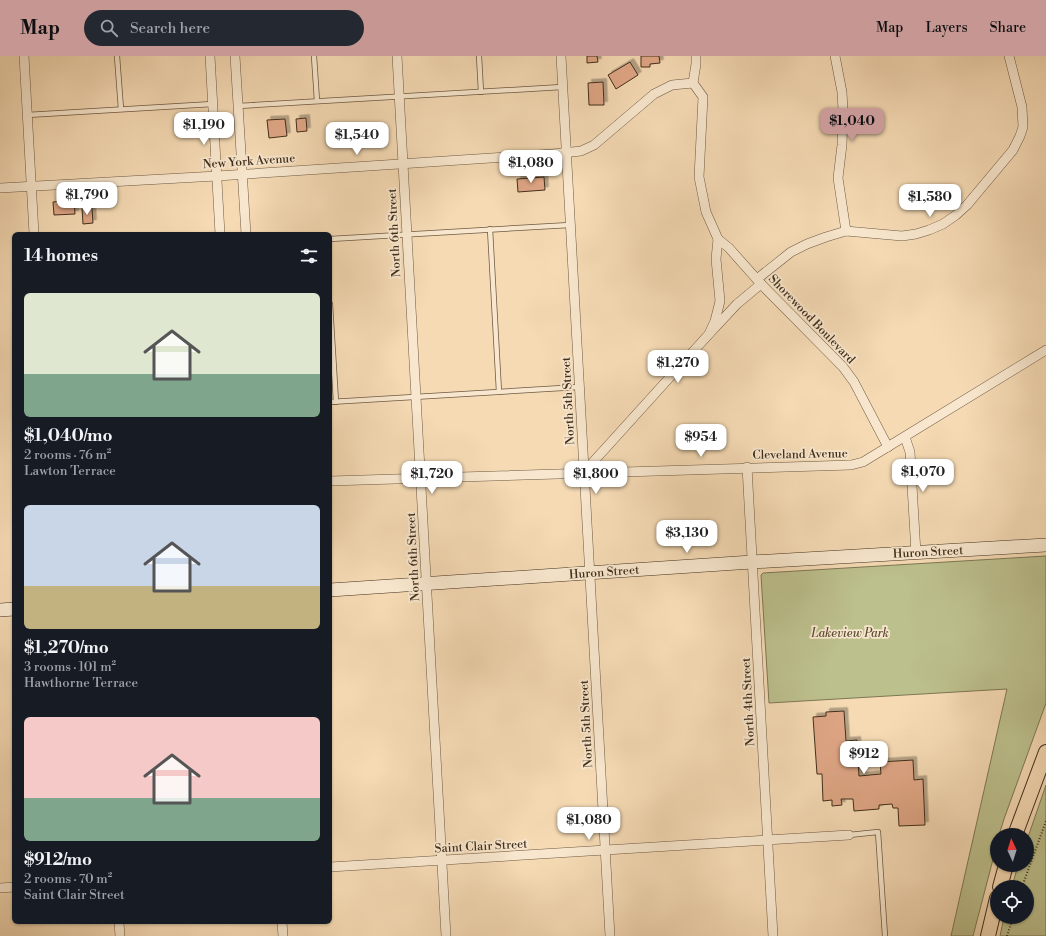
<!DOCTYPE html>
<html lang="en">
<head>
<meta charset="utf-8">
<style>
  body { margin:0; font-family:"Libre Bodoni",serif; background:#242831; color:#f1f3f6; height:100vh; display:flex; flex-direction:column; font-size:15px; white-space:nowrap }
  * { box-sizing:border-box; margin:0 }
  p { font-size:13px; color:#9ea1a6 }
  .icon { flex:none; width:22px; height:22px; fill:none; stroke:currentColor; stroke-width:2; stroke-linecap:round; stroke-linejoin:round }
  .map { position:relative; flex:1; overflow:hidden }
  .drawer { position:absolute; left:12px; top:176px; width:320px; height:692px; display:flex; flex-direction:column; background:#171b24; border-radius:6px; box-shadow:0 1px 3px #0004 }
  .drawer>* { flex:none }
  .needle { width:26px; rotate:356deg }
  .controls { position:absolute; left:990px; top:772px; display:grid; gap:8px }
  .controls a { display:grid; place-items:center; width:44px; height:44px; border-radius:50%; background:#171b24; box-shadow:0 1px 3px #0004; font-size:20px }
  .price { position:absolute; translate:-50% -34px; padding:0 9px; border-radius:8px; background:#fff; color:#222; font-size:13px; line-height:26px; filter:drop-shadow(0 1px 2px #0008) }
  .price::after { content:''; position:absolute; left:50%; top:24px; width:12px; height:9px; margin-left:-6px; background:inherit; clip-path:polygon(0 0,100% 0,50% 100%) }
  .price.active { background:#c59692; color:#111 }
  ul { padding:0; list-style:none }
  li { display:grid; align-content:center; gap:8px; height:212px; padding:0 12px }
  li span { display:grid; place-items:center; height:124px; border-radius:6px; color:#555 }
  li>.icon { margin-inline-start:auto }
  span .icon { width:72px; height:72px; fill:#fffc; stroke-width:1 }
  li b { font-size:17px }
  h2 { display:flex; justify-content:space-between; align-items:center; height:48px; padding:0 12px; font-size:17px }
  header { display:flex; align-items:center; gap:24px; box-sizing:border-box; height:56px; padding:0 20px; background:#c59692; color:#111 }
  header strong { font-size:19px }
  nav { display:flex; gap:22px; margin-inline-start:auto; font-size:14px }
  .search { width:280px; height:36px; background:#242831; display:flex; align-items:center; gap:10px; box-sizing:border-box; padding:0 14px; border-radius:22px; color:#9ea1a6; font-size:15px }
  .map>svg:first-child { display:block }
  .green { fill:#bcc08d; stroke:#7e7754 }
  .building { fill:#dfa685; stroke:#412e1c; filter:url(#shadow) }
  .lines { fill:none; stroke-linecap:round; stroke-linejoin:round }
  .lane-casing { stroke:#6e5942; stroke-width:6 }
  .street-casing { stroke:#6e5942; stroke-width:10 }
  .secondary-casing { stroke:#412e1c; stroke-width:14 }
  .primary-casing { stroke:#412e1c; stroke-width:16 }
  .path { stroke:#412e1c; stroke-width:2; stroke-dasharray:1 2; stroke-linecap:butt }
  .lane { stroke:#f8e7ce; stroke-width:4.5 }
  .street { stroke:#f8e7ce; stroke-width:9 }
  .secondary { stroke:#f8e7ce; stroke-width:13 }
  .primary { stroke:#f5dab4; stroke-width:14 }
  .labels { text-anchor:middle; stroke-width:3.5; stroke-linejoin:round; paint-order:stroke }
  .street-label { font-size:12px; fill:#412e1c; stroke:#f8e7ce }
  .park-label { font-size:12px; font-style:italic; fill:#5a4b33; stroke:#f8e7ce }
</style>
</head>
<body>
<header>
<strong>Map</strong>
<div class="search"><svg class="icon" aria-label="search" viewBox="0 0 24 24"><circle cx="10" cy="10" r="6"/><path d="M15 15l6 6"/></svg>Search here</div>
<nav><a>Map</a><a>Layers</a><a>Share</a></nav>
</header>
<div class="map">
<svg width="1046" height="880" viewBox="0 0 1046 880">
  <defs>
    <filter id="shadow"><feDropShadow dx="3.5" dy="-3.5" stdDeviation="0" flood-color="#0004"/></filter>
  </defs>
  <rect width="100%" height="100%" fill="#f5dab4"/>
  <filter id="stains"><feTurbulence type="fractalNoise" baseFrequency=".005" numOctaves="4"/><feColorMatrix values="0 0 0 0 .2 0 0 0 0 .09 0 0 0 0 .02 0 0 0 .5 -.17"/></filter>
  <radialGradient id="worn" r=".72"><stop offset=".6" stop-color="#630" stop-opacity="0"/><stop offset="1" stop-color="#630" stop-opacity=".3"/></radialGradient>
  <!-- green -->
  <g class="green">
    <path d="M1046,500V647L1004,763L999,779H997V788L973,880H951L1007,633L769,647L761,519L763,517Z"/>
    <path d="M1046,729V880H1000L1004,861H1027V831H1012L1018,809H1027V784Z"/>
  </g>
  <!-- building -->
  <g class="building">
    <path d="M587,0H597L598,6L587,7Z"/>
    <path d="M641,0H659L660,7L650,8V11H641Z"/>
    <path d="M630,6L638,19L616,33L608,19Z"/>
    <path d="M603,26L604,49H589L588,27Z"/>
    <path d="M306,62L307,75L297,76L296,63Z"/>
    <path d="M285,63L287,80L269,82L267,64Z"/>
    <path d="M544,121L545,134L518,136L517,123Z"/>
    <path d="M74,144L75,158L54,159L53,146Z"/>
    <path d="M82,152H92L93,167L83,168Z"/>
    <path d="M844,655L846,685L857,684L859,720L881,718L880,706L913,704L914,724L923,723L925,769L899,770L898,752H893L892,748L879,749V753L854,755L853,743H841L842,749L832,750V744L823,745L822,718H817L813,661L826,660V656Z"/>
  </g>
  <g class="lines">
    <defs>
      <g id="lane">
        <path d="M117,0L121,53"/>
        <path d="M314,0L317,45"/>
        <path d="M479,0L481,36"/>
        <path d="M238,50L562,31"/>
        <path d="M27,59L213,48"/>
        <path d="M490,173L499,336"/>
        <path d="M330,183L570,169"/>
        <path d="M330,248L336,346"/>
        <path d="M330,346L579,331"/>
        <path d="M849,779L878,776L885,880"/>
      </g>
      <g id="street">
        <path d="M24,0L34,178"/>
        <path d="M210,0L220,178"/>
        <path d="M235,0L246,178"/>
        <path d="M397,0L446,880"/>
        <path d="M561,0L610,880"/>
        <path d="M696,0V8L693,27L703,41L699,121L706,156L718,183L716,203L720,245L715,265L709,278"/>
        <path d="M835,0L842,36L843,54L842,89L838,122L846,175"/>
        <path d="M0,132L217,120L553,98L581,95L594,89L654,38L672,29L693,27"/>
        <path d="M718,183L729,192L761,228L843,311L854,326L888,391"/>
        <path d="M757,223L791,196L807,188L826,181L846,175L902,180L916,178L929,174L943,168L956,159L967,149L1013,94L1020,80L1023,71L1022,51L1009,0"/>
        <path d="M905,381L910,396L916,497"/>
        <path d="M747,411L773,880"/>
        <path d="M584,416L709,278L737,248L761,228"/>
        <path d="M330,425L851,409L863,406L1046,294"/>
        <path d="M330,811L849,779"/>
        <path d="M0,832L14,831"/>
        <path d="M119,866L120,880"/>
        <path d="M282,866L283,880"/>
      </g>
      <g id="secondary">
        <path d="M330,534L752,506L1046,489"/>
        <path d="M0,554L14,553"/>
      </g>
      <g id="primary">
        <path d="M1015,779L1046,696"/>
        <path d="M1000,831L1006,809"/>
        <path d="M988,880L997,842"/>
      </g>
    </defs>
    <!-- lane casing -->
    <use href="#lane" class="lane-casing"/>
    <!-- street casing -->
    <use href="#street" class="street-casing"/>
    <!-- secondary casing -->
    <use href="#secondary" class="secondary-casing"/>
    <!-- primary casing -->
    <use href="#primary" class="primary-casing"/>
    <!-- path -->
    <g class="path">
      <path d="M1022,831L1046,765"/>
      <path d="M1007,880L1013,861"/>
    </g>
    <!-- lane -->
    <use href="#lane" class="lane"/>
    <!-- street -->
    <use href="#street" class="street"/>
    <!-- secondary -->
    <use href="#secondary" class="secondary"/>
    <!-- primary -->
    <use href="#primary" class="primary"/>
  </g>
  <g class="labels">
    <!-- street labels -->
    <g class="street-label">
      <text transform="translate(249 105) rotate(-4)" y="4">New York Avenue</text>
      <text transform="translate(394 177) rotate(-93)" y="4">North 6th Street</text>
      <text transform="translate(812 263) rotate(46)" y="4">Shorewood Boulevard</text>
      <text transform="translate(568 345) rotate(-93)" y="4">North 5th Street</text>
      <text transform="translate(800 398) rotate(-1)" y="4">Cleveland Avenue</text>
      <text transform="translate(928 496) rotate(-3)" y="4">Huron Street</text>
      <text transform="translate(413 501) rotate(-93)" y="4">North 6th Street</text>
      <text transform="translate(604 516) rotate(-4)" y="4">Huron Street</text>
      <text transform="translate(748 646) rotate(-93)" y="4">North 4th Street</text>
      <text transform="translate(586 668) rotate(-93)" y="4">North 5th Street</text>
      <text transform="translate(481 790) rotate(-3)" y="4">Saint Clair Street</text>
    </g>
    <!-- park labels -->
    <g class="park-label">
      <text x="850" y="581">Lakeview Park</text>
    </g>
  </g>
  <rect width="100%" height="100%" filter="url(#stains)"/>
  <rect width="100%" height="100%" fill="url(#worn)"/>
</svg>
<div class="controls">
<a><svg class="needle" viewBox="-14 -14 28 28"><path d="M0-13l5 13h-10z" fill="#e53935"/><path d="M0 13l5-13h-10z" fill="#9ea1a6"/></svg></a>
<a><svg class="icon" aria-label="locate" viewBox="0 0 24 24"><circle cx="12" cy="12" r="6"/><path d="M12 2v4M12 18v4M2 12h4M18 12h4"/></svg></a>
</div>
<b class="price active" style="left:852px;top:86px">$1,040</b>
<b class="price" style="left:204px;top:90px">$1,190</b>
<b class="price" style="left:357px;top:100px">$1,540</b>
<b class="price" style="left:531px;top:128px">$1,080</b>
<b class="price" style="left:87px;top:160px">$1,790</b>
<b class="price" style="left:930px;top:162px">$1,580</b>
<b class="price" style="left:678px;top:328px">$1,270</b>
<b class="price" style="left:701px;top:402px">$954</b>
<b class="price" style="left:923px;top:437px">$1,070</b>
<b class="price" style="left:432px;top:439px">$1,720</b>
<b class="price" style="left:596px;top:439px">$1,800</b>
<b class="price" style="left:687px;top:498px">$3,130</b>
<b class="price" style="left:864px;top:719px">$912</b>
<b class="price" style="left:589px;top:785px">$1,080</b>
<section class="drawer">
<h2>14 homes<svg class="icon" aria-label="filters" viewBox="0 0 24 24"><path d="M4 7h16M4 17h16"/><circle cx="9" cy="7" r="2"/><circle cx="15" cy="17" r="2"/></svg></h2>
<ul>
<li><span style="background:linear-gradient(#dfe7d0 65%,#7fa58c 0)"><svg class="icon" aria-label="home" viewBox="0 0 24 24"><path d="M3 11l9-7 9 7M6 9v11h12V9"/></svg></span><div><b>$1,040/mo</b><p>2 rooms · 76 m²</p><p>Lawton Terrace</p></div></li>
<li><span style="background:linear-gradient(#c9d6e8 65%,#c2b280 0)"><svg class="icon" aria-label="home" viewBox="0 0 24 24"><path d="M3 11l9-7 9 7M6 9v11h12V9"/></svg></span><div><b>$1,270/mo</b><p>3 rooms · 101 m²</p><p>Hawthorne Terrace</p></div></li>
<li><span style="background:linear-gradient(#f6c9c9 65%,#7fa58c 0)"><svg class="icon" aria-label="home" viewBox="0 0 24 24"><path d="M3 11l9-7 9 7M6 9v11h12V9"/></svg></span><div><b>$912/mo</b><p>2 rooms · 70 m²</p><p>Saint Clair Street</p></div></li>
</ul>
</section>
</div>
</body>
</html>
